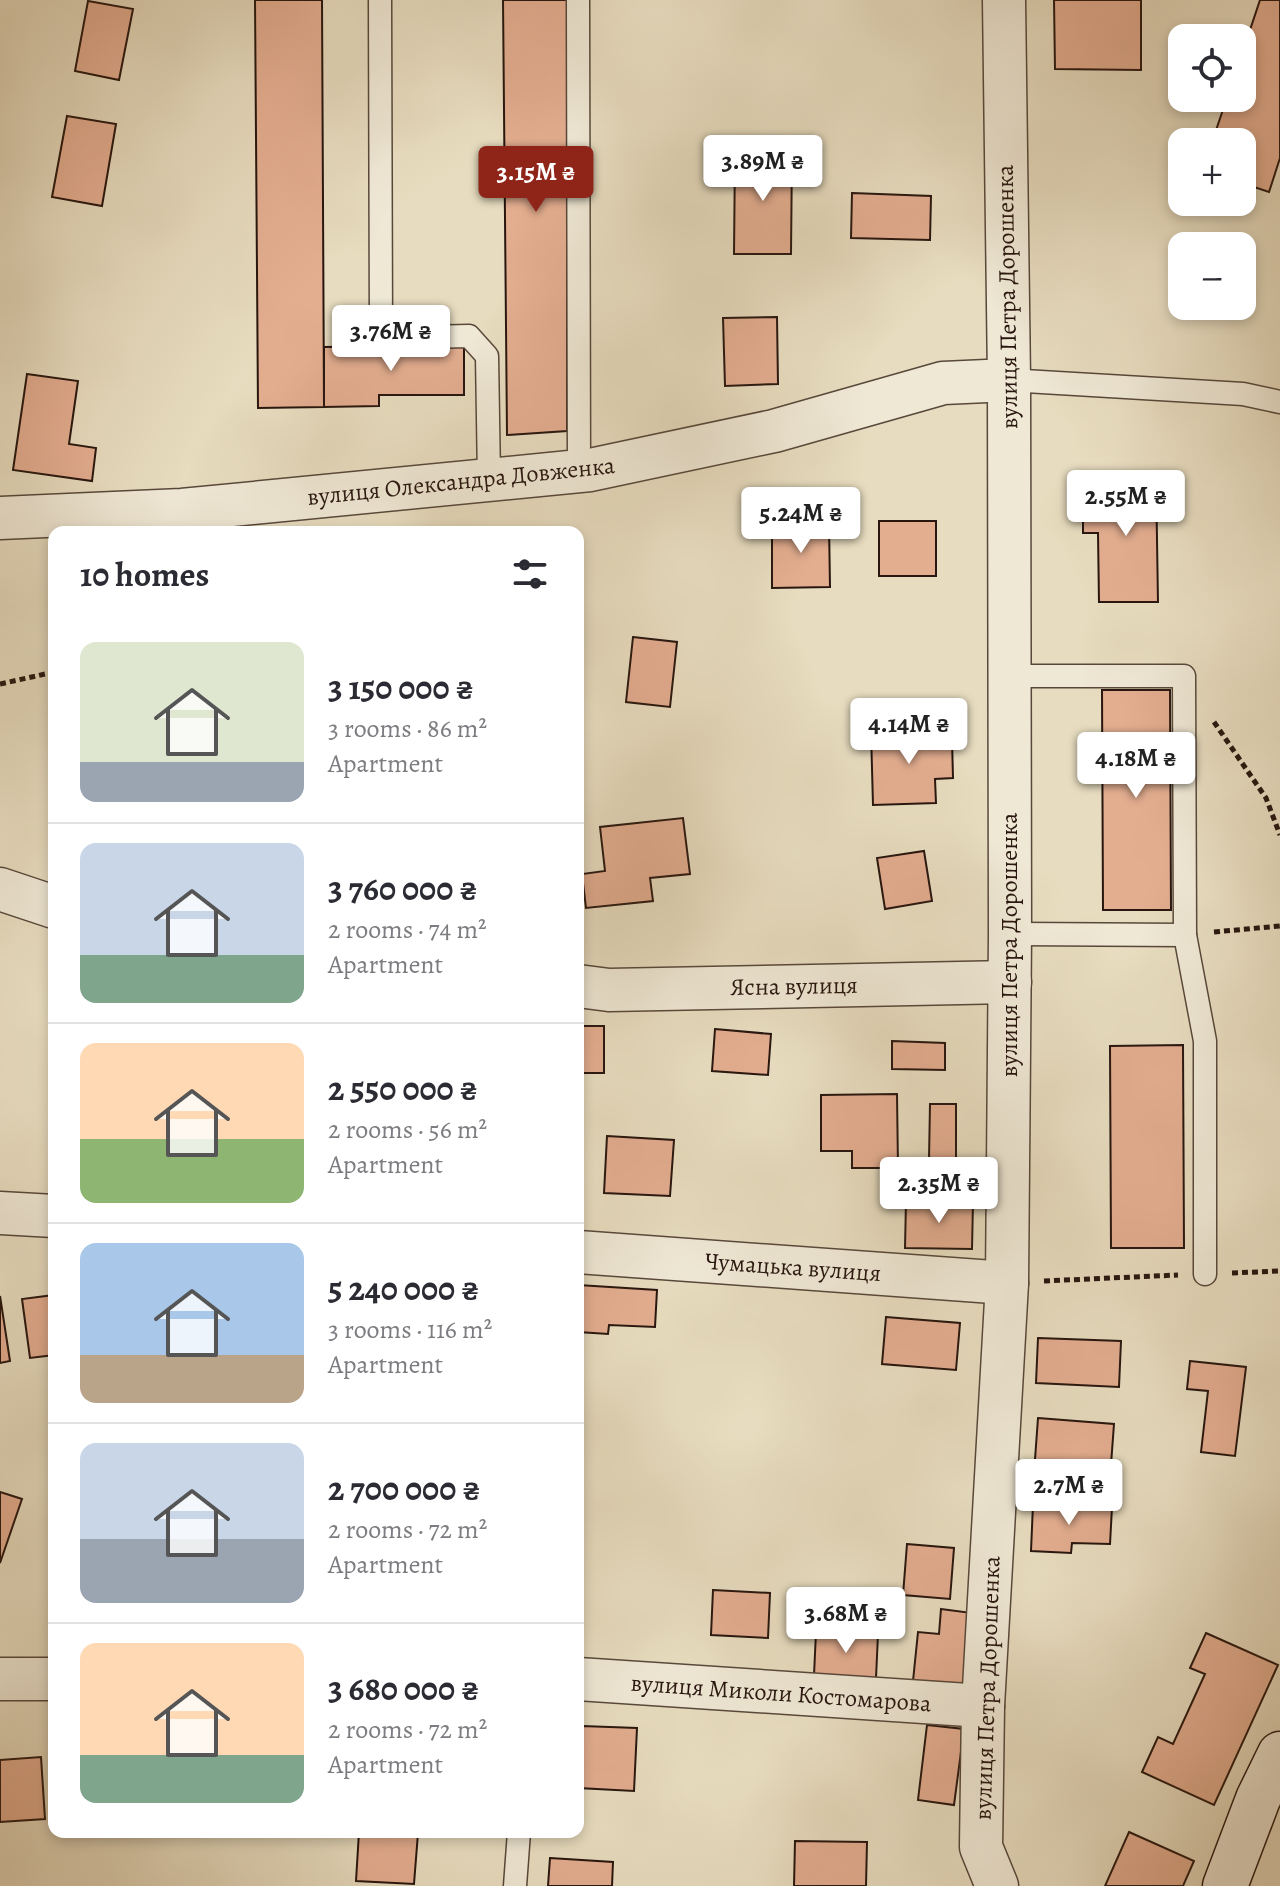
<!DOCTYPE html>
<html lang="en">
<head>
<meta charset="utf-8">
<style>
  body { margin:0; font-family:Alegreya,serif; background:#f2f2f3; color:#2b2b33; height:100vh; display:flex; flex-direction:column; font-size:30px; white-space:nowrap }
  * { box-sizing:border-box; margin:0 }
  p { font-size:26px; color:#7c7c81 }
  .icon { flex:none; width:44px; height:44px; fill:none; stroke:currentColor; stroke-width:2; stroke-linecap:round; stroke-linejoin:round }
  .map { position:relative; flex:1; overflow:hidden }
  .sheet { position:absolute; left:48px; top:526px; width:536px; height:1312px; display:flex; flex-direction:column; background:#fff; border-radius:16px; box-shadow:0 4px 12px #0003 }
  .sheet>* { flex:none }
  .tools { position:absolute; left:1168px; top:24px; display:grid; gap:16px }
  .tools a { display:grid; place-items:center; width:88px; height:88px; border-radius:16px; background:#fff; box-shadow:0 4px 12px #0003; font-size:40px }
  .price { position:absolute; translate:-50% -68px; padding:0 18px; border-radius:8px; background:#fff; color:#222; font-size:26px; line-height:52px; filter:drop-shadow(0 2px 4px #0008) }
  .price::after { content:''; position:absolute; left:50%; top:48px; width:24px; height:18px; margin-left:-12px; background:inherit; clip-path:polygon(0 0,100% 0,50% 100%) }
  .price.selected { background:#8f2418; color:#fff }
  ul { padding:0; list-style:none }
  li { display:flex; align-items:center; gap:24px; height:200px; padding:0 32px }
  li+li { border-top:2px solid #e1e1e2 }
  li span { display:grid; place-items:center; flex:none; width:224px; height:160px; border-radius:16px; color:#555 }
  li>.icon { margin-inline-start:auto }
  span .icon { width:96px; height:96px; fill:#fffc; stroke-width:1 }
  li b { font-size:34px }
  h2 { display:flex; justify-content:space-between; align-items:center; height:96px; padding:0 32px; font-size:34px }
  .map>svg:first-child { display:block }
  .building { fill:#e3ad90; stroke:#28160f; stroke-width:2 }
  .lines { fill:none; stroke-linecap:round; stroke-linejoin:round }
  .lane-casing { stroke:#58483b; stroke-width:25 }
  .street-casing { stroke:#58483b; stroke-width:45 }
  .secondary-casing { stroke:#28160f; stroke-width:47 }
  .path { stroke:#28160f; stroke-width:5; stroke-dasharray:6 4; stroke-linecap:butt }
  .lane { stroke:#efe8d5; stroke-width:22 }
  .street { stroke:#efe8d5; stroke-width:42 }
  .secondary { stroke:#efe8d5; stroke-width:44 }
  .labels { text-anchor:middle; stroke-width:6; stroke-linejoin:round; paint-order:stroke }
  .street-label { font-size:24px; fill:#28160f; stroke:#efe8d5 }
</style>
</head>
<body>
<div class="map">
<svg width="1280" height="1886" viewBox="0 0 1280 1886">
  <rect width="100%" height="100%" fill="#e7dcbf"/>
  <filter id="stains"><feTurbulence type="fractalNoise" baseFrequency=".0025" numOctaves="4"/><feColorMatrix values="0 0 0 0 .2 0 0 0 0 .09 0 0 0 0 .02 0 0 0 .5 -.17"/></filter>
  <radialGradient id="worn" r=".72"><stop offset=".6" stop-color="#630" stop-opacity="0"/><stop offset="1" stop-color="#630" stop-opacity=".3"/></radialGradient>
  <!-- building -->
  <g class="building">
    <path d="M255,0H322L324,407L258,408Z"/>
    <path d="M503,0H567V431L507,435Z"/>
    <path d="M1054,0H1141V70L1055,69Z"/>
    <path d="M1260,0H1280V158L1269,192L1242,183V142H1212L1227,98H1242V54Z"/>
    <path d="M88,1L133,9L119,80L75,71Z"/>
    <path d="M67,116L116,124L102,206L52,197Z"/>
    <path d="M735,152H792L791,254H734Z"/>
    <path d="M852,193L931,196L930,240L851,238Z"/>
    <path d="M777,317L778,384L725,386L723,318Z"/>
    <path d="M464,345V395H379V406L324,407V347Z"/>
    <path d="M27,374L78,381L69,444L96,448L92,481L13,470Z"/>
    <path d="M1156,476L1158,602H1099L1098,533H1083V511H1097V477Z"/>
    <rect x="879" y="521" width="57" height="55"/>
    <path d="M772,523H829L830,587L772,588Z"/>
    <path d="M633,637L677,642L670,707L626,702Z"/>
    <path d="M1102,690H1170L1171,910H1103Z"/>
    <path d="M933,730V740L952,739L953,778L935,779L936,803L873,805L871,732Z"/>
    <path d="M683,818L690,874L650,878L653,901L586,908L582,874L605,871L600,827Z"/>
    <path d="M924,851L932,901L885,909L877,858Z"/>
    <rect x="578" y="1026" width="26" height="47"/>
    <path d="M715,1029L771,1034L768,1075L712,1071Z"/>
    <path d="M892,1041L945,1043V1070L892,1069Z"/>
    <path d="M1183,1045L1184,1248H1111L1110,1046Z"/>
    <path d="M897,1094L898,1168H852V1151H821V1095Z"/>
    <path d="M930,1104H956V1159H929Z"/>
    <path d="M607,1136L674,1140L670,1196L604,1193Z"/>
    <path d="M906,1201L973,1202L972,1249L905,1248Z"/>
    <path d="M578,1285L657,1290L655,1327L609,1325L608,1334L578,1332Z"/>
    <path d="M54,1295V1355L30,1358L22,1299Z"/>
    <path d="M0,1296L10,1361L0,1363Z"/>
    <path d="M886,1317L960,1323L956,1370L882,1364Z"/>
    <path d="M1038,1338L1121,1341L1119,1387L1036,1383Z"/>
    <path d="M1190,1361L1246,1367L1235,1456L1201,1452L1208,1391L1187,1389Z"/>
    <path d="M1038,1418L1114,1424L1110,1478L1034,1473Z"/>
    <path d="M0,1492L22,1499L0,1563Z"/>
    <path d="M1033,1504L1112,1507L1110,1544L1072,1543L1071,1553L1031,1551Z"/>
    <path d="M907,1544L954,1548L950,1599L903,1595Z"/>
    <path d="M713,1590L770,1593L768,1638L711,1635Z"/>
    <path d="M941,1609L972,1613L963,1687L913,1681L918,1632L939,1634Z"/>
    <path d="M816,1632L878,1634L876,1678L814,1675Z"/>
    <path d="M1206,1633L1278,1665L1214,1805L1142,1772L1158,1737L1173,1744L1205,1674L1190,1668Z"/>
    <path d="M927,1725L964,1729L954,1805L918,1800Z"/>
    <path d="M582,1726L637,1728L634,1791L578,1788Z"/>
    <path d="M41,1757L45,1819L0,1822V1760Z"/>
    <path d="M359,1832L418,1833L414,1884L356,1881Z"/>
    <path d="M1129,1832L1194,1861L1183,1886H1105Z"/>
    <path d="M795,1841L867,1842L866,1886H794Z"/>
    <path d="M550,1858L613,1862L612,1886H548Z"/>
  </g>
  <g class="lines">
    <defs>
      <g id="lane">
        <path d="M380,0L381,338L469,336L487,356L489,480"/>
        <path d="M578,0L579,472"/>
        <path d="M1009,380L1243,394L1280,402"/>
        <path d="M1009,676H1184L1185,935L1010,934"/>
        <path d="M1185,935L1205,1041V1274"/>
        <path d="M515,1886L519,1832"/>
      </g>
      <g id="street">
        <path d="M0,518L182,510L590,470L774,431L943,383L1009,380"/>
        <path d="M0,889L54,907"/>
        <path d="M578,986L609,990L1010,982"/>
        <path d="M0,1213L54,1216"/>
        <path d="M578,1252L1007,1283"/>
        <path d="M0,1679H54"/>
        <path d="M578,1679L983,1706"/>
        <path d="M997,1886L981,1847L983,1706L1007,1283L1010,934L1009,380L1004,0"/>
      </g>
      <path id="secondary" d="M1225,1886L1258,1799L1280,1754"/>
    </defs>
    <!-- lane casing -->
    <use href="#lane" class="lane-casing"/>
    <!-- street casing -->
    <use href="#street" class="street-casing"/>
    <!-- secondary casing -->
    <use href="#secondary" class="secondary-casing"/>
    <!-- path -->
    <g class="path">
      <path d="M0,684L54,672"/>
      <path d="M1214,722L1266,798L1280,835"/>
      <path d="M1214,932L1280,926"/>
      <path d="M1232,1273L1280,1271"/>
      <path d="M1044,1281L1178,1275"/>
    </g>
    <!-- lane -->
    <use href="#lane" class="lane"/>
    <!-- street -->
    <use href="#street" class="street"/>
    <!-- secondary -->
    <use href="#secondary" class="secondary"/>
  </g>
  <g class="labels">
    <!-- street labels -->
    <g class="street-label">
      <text transform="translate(1007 297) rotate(-91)" y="8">вулиця Петра Дорошенка</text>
      <text transform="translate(461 481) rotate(-6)" y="8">вулиця Олександра Довженка</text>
      <text transform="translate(1009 945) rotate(-90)" y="8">вулиця Петра Дорошенка</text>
      <text transform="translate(794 986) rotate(-1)" y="8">Ясна вулиця</text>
      <text transform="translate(793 1267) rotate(4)" y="8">Чумацька вулиця</text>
      <text transform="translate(987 1688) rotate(-88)" y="8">вулиця Петра Дорошенка</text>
      <text transform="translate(781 1693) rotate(4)" y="8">вулиця Миколи Костомарова</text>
    </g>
  </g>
  <rect width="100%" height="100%" filter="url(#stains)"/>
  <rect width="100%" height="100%" fill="url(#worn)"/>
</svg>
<div class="tools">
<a><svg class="icon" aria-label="locate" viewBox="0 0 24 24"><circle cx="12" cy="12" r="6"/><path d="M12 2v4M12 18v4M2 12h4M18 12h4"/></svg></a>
<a>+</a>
<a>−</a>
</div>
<b class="price" style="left:763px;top:203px">3.89M ₴</b>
<b class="price selected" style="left:536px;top:214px">3.15M ₴</b>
<b class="price" style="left:391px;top:373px">3.76M ₴</b>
<b class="price" style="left:1126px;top:538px">2.55M ₴</b>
<b class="price" style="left:801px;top:555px">5.24M ₴</b>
<b class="price" style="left:909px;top:766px">4.14M ₴</b>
<b class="price" style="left:1136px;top:800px">4.18M ₴</b>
<b class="price" style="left:939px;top:1225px">2.35M ₴</b>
<b class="price" style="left:1069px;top:1527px">2.7M ₴</b>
<b class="price" style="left:846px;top:1655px">3.68M ₴</b>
<section class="sheet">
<h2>10 homes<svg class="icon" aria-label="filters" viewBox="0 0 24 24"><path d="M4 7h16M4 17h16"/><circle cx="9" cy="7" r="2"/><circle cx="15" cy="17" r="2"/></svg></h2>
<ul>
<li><span style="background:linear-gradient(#dfe7d0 75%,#9aa5b1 0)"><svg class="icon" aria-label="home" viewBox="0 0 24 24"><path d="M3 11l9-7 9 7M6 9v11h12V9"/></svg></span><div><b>3 150 000 ₴</b><p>3 rooms · 86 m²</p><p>Apartment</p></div></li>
<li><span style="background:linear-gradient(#c9d6e8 70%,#7fa58c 0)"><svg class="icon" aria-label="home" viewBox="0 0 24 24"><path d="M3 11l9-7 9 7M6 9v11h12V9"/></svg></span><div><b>3 760 000 ₴</b><p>2 rooms · 74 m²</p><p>Apartment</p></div></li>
<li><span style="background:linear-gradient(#ffd9b3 60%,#8fb573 0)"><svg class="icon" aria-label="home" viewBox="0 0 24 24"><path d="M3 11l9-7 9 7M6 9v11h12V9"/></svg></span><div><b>2 550 000 ₴</b><p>2 rooms · 56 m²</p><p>Apartment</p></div></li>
<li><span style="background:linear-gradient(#a9c7e8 70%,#b9a48a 0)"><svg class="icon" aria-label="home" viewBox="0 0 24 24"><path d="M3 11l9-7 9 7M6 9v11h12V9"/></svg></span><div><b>5 240 000 ₴</b><p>3 rooms · 116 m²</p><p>Apartment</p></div></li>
<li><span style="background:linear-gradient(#c9d6e8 60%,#9aa5b1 0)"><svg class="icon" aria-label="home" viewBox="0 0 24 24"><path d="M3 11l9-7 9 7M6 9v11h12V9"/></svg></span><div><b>2 700 000 ₴</b><p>2 rooms · 72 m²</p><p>Apartment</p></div></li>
<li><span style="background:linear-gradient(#ffd9b3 70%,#7fa58c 0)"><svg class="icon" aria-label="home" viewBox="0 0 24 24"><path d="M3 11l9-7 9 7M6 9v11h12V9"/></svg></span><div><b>3 680 000 ₴</b><p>2 rooms · 72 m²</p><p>Apartment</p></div></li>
</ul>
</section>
</div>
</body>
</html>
